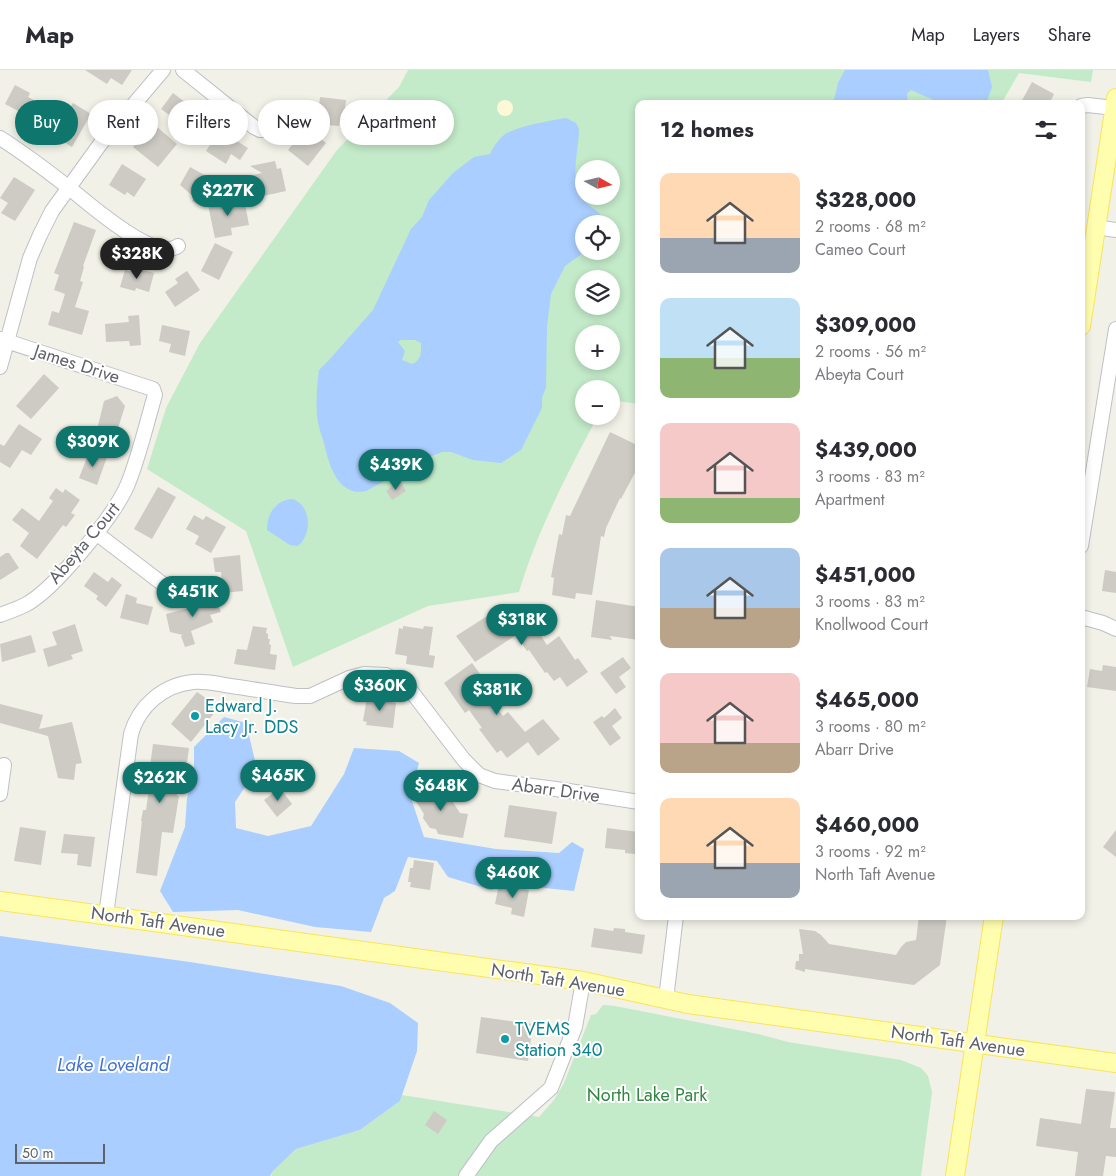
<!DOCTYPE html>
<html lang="en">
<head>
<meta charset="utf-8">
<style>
  body { margin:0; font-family:Jost,sans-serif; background:#f7f7f7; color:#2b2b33; height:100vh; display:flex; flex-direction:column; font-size:19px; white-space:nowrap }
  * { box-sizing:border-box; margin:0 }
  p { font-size:16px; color:#7c7c81 }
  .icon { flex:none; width:28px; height:28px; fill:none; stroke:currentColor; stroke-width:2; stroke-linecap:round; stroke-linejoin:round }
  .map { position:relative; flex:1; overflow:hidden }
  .details { position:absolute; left:635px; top:30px; width:450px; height:820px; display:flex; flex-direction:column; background:#fff; border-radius:10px; box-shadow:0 2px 8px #0003 }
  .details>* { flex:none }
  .guide { position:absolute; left:15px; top:30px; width:475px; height:45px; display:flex; gap:10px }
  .needle { width:32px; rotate:98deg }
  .controls { position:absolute; left:575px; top:90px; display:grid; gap:10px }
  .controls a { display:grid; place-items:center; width:45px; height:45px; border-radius:50%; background:#fff; box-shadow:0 2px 8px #0003; font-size:25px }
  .scale { position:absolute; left:15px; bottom:12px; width:90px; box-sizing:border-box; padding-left:5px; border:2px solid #5e6168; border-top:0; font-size:14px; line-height:18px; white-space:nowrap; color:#5e6168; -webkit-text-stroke:4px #fff; paint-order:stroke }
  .price { position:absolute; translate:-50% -42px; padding:0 11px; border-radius:18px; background:#0f766e; color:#fff; font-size:16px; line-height:32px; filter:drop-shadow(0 1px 2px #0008) }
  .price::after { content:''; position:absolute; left:50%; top:30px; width:15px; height:11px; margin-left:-8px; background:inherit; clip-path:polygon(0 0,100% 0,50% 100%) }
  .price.on { background:#222; color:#fff }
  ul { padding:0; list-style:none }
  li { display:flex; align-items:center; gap:15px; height:125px; padding:0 25px }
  li span { display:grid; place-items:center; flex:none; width:140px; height:100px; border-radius:10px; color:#555 }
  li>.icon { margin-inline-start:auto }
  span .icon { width:60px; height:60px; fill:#fffc; stroke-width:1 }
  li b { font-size:21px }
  h2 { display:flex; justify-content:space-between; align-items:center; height:60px; padding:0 25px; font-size:21px }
  .pill { padding:0 18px; border-radius:22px; background:#fff; box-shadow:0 2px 8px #0003; font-size:18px; line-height:45px }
  .pill.on { background:#0f766e; color:#fff }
  header { display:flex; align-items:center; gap:30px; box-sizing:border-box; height:70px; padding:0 25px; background:#fff; border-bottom:1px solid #e1e1e2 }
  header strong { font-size:24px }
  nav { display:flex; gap:28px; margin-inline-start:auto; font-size:18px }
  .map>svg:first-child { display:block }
  .green { fill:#c3eac9; fill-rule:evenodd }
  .sand { fill:#fdf9d7 }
  .water { fill:#aaceff; fill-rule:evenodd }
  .building { fill:#cdcbc4 }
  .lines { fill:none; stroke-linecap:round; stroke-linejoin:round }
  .minor-casing { stroke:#bfc0c6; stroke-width:16 }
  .major-casing { stroke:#fae458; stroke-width:20 }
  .minor { stroke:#fff; stroke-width:14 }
  .major { stroke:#fffeaf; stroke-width:18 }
  .culture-dot { fill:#0f9aa8; stroke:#fff; stroke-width:2 }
  .labels { text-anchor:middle; stroke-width:4; stroke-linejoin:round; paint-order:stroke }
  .street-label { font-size:18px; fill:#5e6168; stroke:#fff }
  .culture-label { font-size:18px; fill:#0d838f; stroke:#fff; text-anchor:start }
  .park-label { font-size:18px; fill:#308641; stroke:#fff }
  .water-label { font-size:19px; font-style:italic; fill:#4372cc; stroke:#fff }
</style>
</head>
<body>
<header>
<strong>Map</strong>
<nav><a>Map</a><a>Layers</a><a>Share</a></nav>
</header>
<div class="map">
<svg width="1116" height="1106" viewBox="0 0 1116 1106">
  <rect width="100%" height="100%" fill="#f1f1e7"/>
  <!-- green -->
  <g class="green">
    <path d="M408,0H1093L1091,12L1019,3L1001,34H639V334L617,331L611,336V319H584V346H601L594,353C565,408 537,462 519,522L428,536L293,597L246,461L147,399L166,338L200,273L337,80L399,17ZM584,99H611V126H584ZM584,154H611V181H584ZM584,209H611V236H584ZM584,264H611V291H584Z"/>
    <path d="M603,935L615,936L758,964L788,972L901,990L921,998L928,1006L932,1022L921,1106H271L273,1101L296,1079L360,1060L400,1031L402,1025L539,1047L554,1030L564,1013L591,945L596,944Z"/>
  </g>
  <!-- sand -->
  <circle class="sand" cx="505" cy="38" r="8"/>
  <!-- water -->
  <g class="water">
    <path d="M845,0H988L992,17L986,34H943L911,20L907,24L908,34H833L838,13Z"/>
    <path d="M566,48L576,53L579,59C579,78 570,109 580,125C588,138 600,139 607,154H584V181H586L565,196L551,224L547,256L546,317L542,328V338L521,380L501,393L473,390L451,382H442L427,388L366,421C337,427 329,394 324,373C321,364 318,355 317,346C316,331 317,315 319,300L330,289L373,240L411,159L422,147L429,130L453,103L474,87L490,84C493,77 498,70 504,65C514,57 553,50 566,48ZM401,270H415L421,273C421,282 422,290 412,294L402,290L405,281L398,272Z"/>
    <path d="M293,429C312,437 312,464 298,476L290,475L267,460C267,443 276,430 293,429Z"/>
    <path d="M224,647L246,653L257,699L235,732L236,758L268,766L311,756L344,704L354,678L399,681L419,693L410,725L424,767L496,779L559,783L572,772L584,779L574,821L506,814L491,820L448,807L437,791L408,787L395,821L384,828L371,862L315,857L238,840L173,842L160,821L185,757L187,728L194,703V677Z"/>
    <path d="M0,866L190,892L341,916L390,933L418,953L417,981L400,1031L360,1060L296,1079L273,1101L270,1106H0Z"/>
  </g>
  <!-- building -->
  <g class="building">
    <path d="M85,0H132L122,15L111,8L107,14Z"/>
    <path d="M1032,12L1054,24L1049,34H1020Z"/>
    <path d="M15,15L30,23L28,27L45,36L37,51L5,34Z"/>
    <path d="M173,23L205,47L194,63L161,39Z"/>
    <path d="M320,27L346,30L344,45L341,44L339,56L317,54Z"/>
    <path d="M73,33L91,44L72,77L56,67L61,58L58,56Z"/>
    <path d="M157,57L177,74L158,97L133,77L142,67L146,71Z"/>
    <path d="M309,59L326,73L308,96L288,80L299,66L301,68Z"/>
    <path d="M216,66L225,72L229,66L248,78L240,90L231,84L226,94L206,81Z"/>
    <path d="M275,91L277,99L281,98L286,121L263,126L260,113L246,116L244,107L262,103L250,96Z"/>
    <path d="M122,94L146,109L134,127L127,122L125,125L109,115Z"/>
    <path d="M190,97L208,107L205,113L212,117L202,136L192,131L194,127L180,115Z"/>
    <path d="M14,107L35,120L15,151L1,143L8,133L0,128Z"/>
    <path d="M244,128L249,155L231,158L232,165L215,168L208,135Z"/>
    <path d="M74,152L96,160L83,196L84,197L80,211L83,212L75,237L89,241L82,265L48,255L52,241L59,243L65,224L54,220L59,205L54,203Z"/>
    <path d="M215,173L233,182L219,210L201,201Z"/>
    <path d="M139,199L154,203L149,222L136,218L135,221L120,217L125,200L138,203Z"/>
    <path d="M187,201L200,220L175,237L165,222L178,213L175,209Z"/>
    <path d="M139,245L141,275L130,276L129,271L106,272L105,254L129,252L128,246Z"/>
    <path d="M162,255L190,261L185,286L169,282L171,274L159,271Z"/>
    <path d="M44,304L59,318L31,349L16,336Z"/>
    <path d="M117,326L125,336L115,368L96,364L104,331Z"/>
    <path d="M19,354L42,369L31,385L22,380L10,398L0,392V374L4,376Z"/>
    <path d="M610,362L639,376V395L621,429L620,428L606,458L604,467L601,466L592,525L576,523L575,529L552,525L554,508L551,507L559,464L562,465L566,445L570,446Z"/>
    <path d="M90,380L107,387L97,415L79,408Z"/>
    <path d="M400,411L406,421L392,430L386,421Z"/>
    <path d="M158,417L176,427L152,469L134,459Z"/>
    <path d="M56,418L63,423L65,419L80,430L71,443L75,445L66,457L63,455L37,489L20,476L29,463L12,450L22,438L39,451L53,431L49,428Z"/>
    <path d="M194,445L203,450L206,446L226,457L211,483L195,474L199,466L186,459Z"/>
    <path d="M6,483H9L19,498L0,510V487Z"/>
    <path d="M240,485L243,521L223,523L221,502H215L213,488Z"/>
    <path d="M1105,500L1116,502V523L1102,521Z"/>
    <path d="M94,502L108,512L112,507L122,515L106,537L96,529L98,526L84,516Z"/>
    <path d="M126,524L137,528L136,533L153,537L148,555L120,548Z"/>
    <path d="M214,525L221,542L210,545L213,552L191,561L195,574L185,577L181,566L183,565L170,562L166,544L193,537L191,532Z"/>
    <path d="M596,530L639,537V570L610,566L612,570L591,567Z"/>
    <path d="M495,541L504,554L518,545L520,547L525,544L530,551H531L547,575L559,566L575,590L578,588L588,602L567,617L560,607L554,611L547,602L545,603L529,580L527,581L516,565L475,592L456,566Z"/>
    <path d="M75,554L83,581L71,585L73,589L48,597L43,579L57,575L52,562Z"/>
    <path d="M253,556L267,558L266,563L268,564V569H270L269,574L271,575L270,584L277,585L275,600L234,594L237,579L247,580Z"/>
    <path d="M403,556L423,559L424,556L433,557L429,585L435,586L433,598L406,594L407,586L395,584L399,558L403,559Z"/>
    <path d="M31,565L36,582L2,592L0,574Z"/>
    <path d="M623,587L631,598L619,607L626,617L616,624L600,603Z"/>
    <path d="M472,593L492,620L486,624L503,646L508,642L525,662L543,649L560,669L538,686L528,672L507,688L501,680L497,683L479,659L482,658L469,640L465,643L444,613Z"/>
    <path d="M1103,595L1116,597V621L1087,617L1090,599L1102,601Z"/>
    <path d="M197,622L219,637L191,672L171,654Z"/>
    <path d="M375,623L386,624L385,631L396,633L393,658L366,655L367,652L363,651L367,627L374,628Z"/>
    <path d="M0,634L43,645L39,659L72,652L82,693L76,694L74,710L58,708L48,666L0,653Z"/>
    <path d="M615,638L622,648L612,656L621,668L610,676L593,652L602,646L604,648Z"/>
    <path d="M153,674L189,678L186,700L180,699L177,726H179L173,763L162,762L157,806L136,803L142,751H141L143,740H146L150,712H148Z"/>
    <path d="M433,711L446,732L451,729L460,743L468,744L463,768L438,764L436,759L430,758L423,748L424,744L412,725Z"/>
    <path d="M280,718L292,734L277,747L264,730Z"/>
    <path d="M509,735L557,742L552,774L504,767Z"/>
    <path d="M20,757L46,761L41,795L14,791Z"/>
    <path d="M607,758L639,762V783L636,782L635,784L625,783V780L605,778Z"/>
    <path d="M1116,760V787L1103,777Z"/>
    <path d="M64,764L95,767L91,797L77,795L78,784L61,783Z"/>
    <path d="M414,790L434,793L430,820L410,817L411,812H408L410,798H413Z"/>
    <path d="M499,814L529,820L524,847L511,844L512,838L495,834Z"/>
    <path d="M919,846H947L940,895L914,915L805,899V902L795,899L796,891H799V884H803L799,859L815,861L821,865L829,874L896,885L901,877L906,872L916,870Z"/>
    <path d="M594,858L613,861L614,858L625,859V862L645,865L642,884L591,877Z"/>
    <path d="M481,947L533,954L528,991L476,983Z"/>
    <path d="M1086,1019L1115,1022L1110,1058H1116V1087L1106,1086L1103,1106H1075L1078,1082L1036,1076L1040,1048L1081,1054Z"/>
    <path d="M434,1041L447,1050L438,1064L425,1055Z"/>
  </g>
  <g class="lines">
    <defs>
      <g id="minor">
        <path d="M183,0L254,57L260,60H270L275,56"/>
        <path d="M1081,36L1088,35L1114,38"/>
        <path d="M0,68C24,83 46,100 68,117C87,132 154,193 178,176"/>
        <path d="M1096,157L1116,160"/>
        <path d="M0,269L153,319L155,325C146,355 139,387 127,416C113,447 54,520 25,535C17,539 8,542 0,545"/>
        <path d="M0,297L30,188L40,165L52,141L101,73L163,0"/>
        <path d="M96,463L168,518"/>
        <path d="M1081,476L1116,259"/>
        <path d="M1081,547L1103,553L1116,559"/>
        <path d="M0,724L4,695"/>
        <path d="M106,845L131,664C139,636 163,615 193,612C205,611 219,614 231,616C253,619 274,623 296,626H310L349,608L364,604L386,605L408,617L464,690L479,705L495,711L556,719L639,732"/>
        <path d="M666,929L676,846"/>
        <path d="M466,1106L491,1071L551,1018L575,957L583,911"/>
      </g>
      <g id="major">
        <path d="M1081,256L1116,28"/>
        <path d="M0,831L583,911L688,934L1116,993"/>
        <path d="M955,1106L994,846"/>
      </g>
    </defs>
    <!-- minor casing -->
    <use href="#minor" class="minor-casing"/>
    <!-- major casing -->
    <use href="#major" class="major-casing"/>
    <!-- minor -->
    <use href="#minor" class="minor"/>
    <!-- major -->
    <use href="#major" class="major"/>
  </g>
  <!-- markers -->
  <g class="culture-dot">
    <circle cx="195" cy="646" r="5"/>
    <circle cx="505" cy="969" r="5"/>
  </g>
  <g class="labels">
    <!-- street labels -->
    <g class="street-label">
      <text transform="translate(77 294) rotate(18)" y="6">James Drive</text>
      <text transform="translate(84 473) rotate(-50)" y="6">Abeyta Court</text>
      <text transform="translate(556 720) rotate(8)" y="6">Abarr Drive</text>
      <text transform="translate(158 852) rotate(8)" y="6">North Taft Avenue</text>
      <text transform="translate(558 910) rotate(9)" y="6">North Taft Avenue</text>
      <text transform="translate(958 971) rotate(8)" y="6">North Taft Avenue</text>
    </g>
    <!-- culture labels -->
    <g class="culture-label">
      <text x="205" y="642">Edward J.<tspan x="205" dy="21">Lacy Jr. DDS</tspan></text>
      <text x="515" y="965">TVEMS<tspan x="515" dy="21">Station 340</tspan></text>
    </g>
    <!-- park labels -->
    <g class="park-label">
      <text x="647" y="1031">North Lake Park</text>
    </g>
    <!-- water labels -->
    <g class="water-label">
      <text x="113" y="1001">Lake Loveland</text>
    </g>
  </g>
</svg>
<div class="controls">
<a><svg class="needle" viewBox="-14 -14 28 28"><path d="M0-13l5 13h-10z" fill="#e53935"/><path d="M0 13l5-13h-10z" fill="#7c7c81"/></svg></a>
<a><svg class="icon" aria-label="locate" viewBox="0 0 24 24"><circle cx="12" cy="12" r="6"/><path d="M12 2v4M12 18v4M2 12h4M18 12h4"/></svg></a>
<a><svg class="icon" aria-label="layers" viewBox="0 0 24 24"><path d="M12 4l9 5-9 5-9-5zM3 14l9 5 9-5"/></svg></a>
<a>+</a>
<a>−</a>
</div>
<div class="scale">50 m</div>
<b class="price" style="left:228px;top:147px">$227K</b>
<b class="price on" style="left:137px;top:210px">$328K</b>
<b class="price" style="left:93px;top:398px">$309K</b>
<b class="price" style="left:396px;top:421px">$439K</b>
<b class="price" style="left:193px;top:548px">$451K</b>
<b class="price" style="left:522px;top:576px">$318K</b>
<b class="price" style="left:380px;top:642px">$360K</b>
<b class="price" style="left:497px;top:646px">$381K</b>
<b class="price" style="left:278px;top:732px">$465K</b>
<b class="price" style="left:160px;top:734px">$262K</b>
<b class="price" style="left:441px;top:742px">$648K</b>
<b class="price" style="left:513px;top:829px">$460K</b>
<div class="guide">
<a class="pill on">Buy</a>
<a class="pill">Rent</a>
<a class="pill">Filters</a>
<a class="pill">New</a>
<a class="pill">Apartment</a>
</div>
<section class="details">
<h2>12 homes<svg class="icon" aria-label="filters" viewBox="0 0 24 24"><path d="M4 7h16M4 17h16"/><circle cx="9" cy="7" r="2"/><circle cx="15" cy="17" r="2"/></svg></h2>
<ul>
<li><span style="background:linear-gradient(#ffd9b3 65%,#9aa5b1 0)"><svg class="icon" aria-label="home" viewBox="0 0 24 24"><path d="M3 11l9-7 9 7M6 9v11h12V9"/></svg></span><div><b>$328,000</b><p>2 rooms · 68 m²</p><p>Cameo Court</p></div></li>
<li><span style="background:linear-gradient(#bfe0f5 60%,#8fb573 0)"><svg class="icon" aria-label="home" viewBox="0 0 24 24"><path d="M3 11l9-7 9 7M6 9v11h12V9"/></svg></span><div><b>$309,000</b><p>2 rooms · 56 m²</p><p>Abeyta Court</p></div></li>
<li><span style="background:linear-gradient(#f6c9c9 75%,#8fb573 0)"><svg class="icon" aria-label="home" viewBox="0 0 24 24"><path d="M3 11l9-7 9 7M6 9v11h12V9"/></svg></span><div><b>$439,000</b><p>3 rooms · 83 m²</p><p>Apartment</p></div></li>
<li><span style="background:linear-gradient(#a9c7e8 60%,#b9a48a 0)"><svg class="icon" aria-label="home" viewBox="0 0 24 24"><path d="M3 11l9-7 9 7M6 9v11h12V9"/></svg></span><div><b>$451,000</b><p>3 rooms · 83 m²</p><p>Knollwood Court</p></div></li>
<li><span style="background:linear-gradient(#f6c9c9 70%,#b9a48a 0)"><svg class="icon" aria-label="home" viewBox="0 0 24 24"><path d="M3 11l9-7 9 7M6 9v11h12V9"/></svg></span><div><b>$465,000</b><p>3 rooms · 80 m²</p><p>Abarr Drive</p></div></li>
<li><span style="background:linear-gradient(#ffd9b3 65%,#9aa5b1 0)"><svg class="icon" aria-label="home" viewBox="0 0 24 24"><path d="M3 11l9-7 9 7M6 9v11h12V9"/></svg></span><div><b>$460,000</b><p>3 rooms · 92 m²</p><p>North Taft Avenue</p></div></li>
</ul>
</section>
</div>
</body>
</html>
